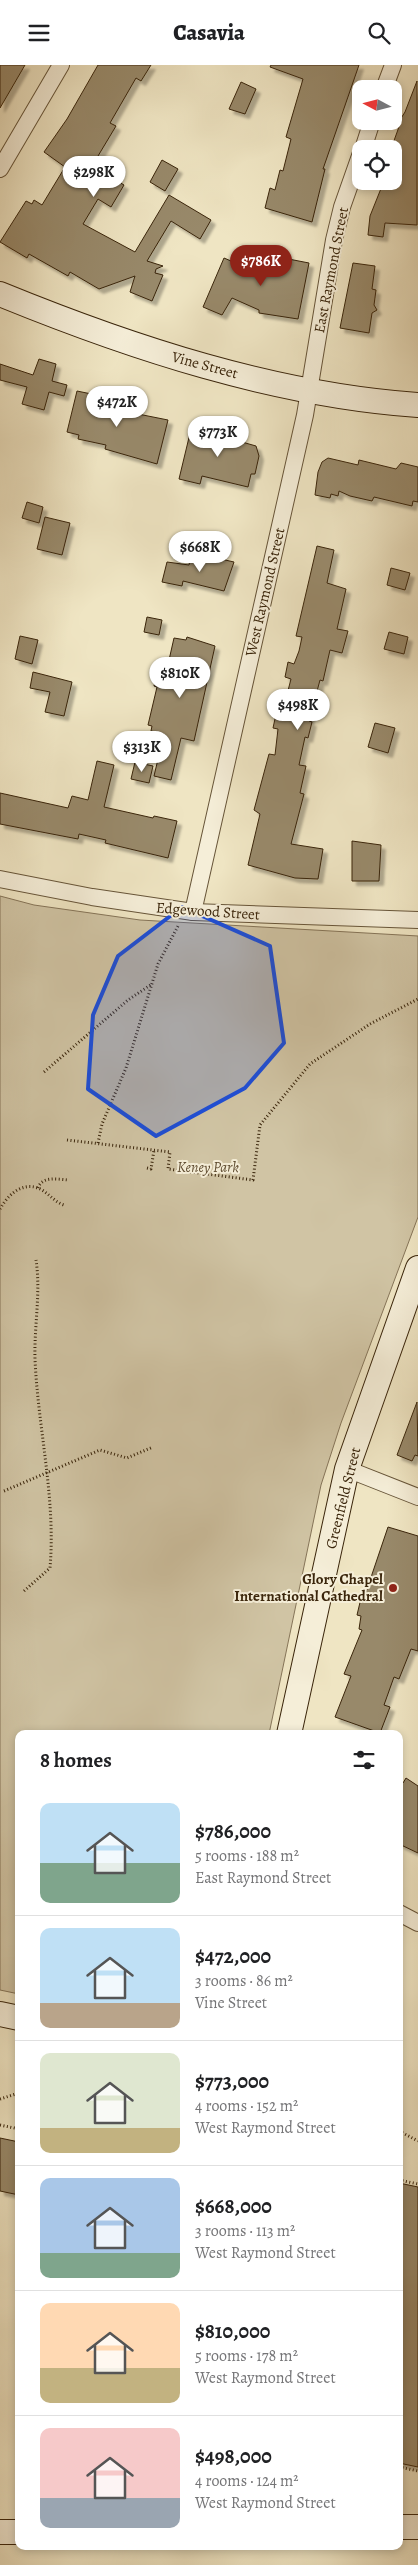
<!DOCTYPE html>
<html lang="en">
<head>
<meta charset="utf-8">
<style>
  body { margin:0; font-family:Alegreya,serif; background:#f2f2f2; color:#202124; height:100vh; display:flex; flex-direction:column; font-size:19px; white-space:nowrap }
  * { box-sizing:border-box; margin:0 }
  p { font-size:16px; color:#757577 }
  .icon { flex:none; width:28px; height:28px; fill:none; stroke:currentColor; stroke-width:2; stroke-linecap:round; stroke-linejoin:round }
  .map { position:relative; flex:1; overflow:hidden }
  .panel { position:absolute; left:15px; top:1665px; width:388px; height:820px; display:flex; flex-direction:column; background:#fff; border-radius:10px; box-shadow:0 2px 8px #0003 }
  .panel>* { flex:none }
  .needle { width:32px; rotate:277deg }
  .tools { position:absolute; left:352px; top:15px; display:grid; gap:10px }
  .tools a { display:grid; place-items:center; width:50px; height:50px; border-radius:10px; background:#fff; box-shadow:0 2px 8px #0003; font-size:25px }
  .price { position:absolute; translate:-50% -42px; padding:0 11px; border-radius:18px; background:#fff; color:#222; font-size:16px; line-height:32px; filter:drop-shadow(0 1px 2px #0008) }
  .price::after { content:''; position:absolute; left:50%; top:30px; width:15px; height:11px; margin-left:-8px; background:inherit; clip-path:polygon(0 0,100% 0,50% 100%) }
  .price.active { background:#8f2418; color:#fff }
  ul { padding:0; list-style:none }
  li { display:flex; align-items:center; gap:15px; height:125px; padding:0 25px }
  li+li { border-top:1px solid #e0e0e0 }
  li span { display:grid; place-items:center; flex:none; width:140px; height:100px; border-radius:10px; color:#555 }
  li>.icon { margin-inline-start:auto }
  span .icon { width:60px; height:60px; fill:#fffc; stroke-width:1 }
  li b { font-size:21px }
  h2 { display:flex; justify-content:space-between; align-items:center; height:60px; padding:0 25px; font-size:21px }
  header { display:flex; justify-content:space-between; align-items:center; height:65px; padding:0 25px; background:#fff; font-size:22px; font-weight:800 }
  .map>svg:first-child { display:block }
  .green { fill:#d0c4a4; stroke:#857458 }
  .building { fill:#98896b; stroke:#3a250b; filter:url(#shadow) }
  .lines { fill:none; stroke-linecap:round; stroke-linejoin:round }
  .street-casing { stroke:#675539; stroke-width:18 }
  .secondary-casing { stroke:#3a250b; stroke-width:26 }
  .path { stroke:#3a250b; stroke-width:3; stroke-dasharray:1 2.5; stroke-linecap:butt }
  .street { stroke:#f5eed8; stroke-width:16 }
  .secondary { stroke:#f5eed8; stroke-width:24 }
  .marked { fill:#1d4ed8; fill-opacity:0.2; stroke:#1d4ed8; stroke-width:4; stroke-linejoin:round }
  .poi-dot { fill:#8f2418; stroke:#f5eed8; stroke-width:2 }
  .labels { text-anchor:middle; stroke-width:4; stroke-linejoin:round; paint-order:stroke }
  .street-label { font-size:15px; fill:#3a250b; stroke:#f5eed8 }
  .park-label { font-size:15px; font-style:italic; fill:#604d31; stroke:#f5eed8 }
  .poi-label { font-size:15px; font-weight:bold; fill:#3a250b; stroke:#f5eed8; text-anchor:end }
</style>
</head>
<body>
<header><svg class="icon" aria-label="menu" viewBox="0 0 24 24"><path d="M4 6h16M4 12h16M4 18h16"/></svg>Casavia<svg class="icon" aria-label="search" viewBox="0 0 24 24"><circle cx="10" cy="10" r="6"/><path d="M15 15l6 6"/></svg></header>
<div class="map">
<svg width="418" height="2500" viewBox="0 0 418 2500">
  <defs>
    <filter id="shadow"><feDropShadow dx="4.5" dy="4.5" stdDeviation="1" flood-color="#0004"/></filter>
  </defs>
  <rect width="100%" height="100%" fill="#efe5c3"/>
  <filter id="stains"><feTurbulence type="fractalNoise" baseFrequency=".004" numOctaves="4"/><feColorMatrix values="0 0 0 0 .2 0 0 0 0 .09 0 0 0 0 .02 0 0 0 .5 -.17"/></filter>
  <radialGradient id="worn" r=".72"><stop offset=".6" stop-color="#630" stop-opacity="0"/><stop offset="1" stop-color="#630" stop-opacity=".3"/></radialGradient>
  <!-- green -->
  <path class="green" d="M0,831L34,840L140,855L418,871V1152L341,1358L321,1420L269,1669H19V1929L0,1925Z"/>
  <!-- building -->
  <g class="building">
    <path d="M0,0H25L0,43Z"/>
    <path d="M98,0H151L141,16L136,13L110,58L116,61L92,101L124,120L111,142L98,134L83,159L135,187L169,130L211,155L200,174L171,156L147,196L163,201L156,204L155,208L163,210L152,236L130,227L135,211L99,224L70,207L68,211L29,189L27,193L0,177L26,136L32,139L34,135L42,140L65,102L44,87L67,54Z"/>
    <path d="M271,0H359L323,104H325L312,157L265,143L270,123L275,125L280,105L283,106L291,74L286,72L303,14L270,2Z"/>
    <path d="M417,16V160L385,158L383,172L368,170L370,151L384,116H394V84H391L400,59L398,58L405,47Z"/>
    <path d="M241,17L256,24L245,49L229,44Z"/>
    <path d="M162,95L178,104L165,126L150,117Z"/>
    <path d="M268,190L309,198L298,254L259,248V245L232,233L222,250L203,242L224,193L264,210Z"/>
    <path d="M353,198L375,201L372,224L376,225L374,240L377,245L372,248L369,268L340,263Z"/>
    <path d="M39,294L56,299L52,316L67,320L64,331L49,327L44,345L22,339L27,322L0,315V299L33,310Z"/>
    <path d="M77,326L101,331L100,336L134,344L133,348L168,355L157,399L105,384L106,380L78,374L79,370L67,367Z"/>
    <path d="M192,360L222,367L221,371L256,381L259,391L255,409H251L248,422L202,411L200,419L179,414Z"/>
    <path d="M328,393L358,400L359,395L396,404L401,398L418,402V437L413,436L412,441L374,432L372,436L350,431L339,426L338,431L331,429L330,433L315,430L318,407L322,397Z"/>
    <path d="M27,437L43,442L39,458L22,453Z"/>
    <path d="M45,452L70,458L62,490L37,484Z"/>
    <path d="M317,481L334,485L327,518L346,524L337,564L348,566L342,588L330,585L323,616L320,615L316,630H314L309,656L312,657L308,673L305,672L299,700L306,701L300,728L304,729L291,779L323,784L318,814L295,813L248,800L260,749L254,745L269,689L275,690L278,664L273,663L278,640L284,641L291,614L285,612L288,597L294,599L299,586L302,572L296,571Z"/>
    <path d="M212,492L234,497L224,526L183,516L182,521L162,517L167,497L189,500L190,494L202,496L205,494L211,496Z"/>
    <path d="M391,503L410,508L405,525L387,520Z"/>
    <path d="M147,552L162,555L159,570L144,567Z"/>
    <path d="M389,567L408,572L404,589L384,584Z"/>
    <path d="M20,571L38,575L32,599L15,594Z"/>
    <path d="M187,572L215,581L194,676L181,673L171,715L154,711L164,669L151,666L152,661L148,660L157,622L154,621L158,602L163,603L164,598L169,595L174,573L186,575Z"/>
    <path d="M33,607L72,617L64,651L45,647L50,627L30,623Z"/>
    <path d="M375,658L395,663L388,688L368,682Z"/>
    <path d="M97,696L114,700L104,742L153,753L154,751L177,756L168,793L105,778L106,775L79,769L78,774L0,759V728L68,743L72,731L88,735Z"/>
    <path d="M135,697L153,701L149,718L131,714Z"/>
    <path d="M352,776L381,780L379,816H352Z"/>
    <path d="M417,1337L418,1391L415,1390L412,1396L397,1390Z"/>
    <path d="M388,1462L418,1471V1586L411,1584L399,1614L394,1612L384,1640L390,1642L380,1668L335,1652L351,1611L344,1609L362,1565L359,1564L361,1551L357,1550L362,1529L365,1530Z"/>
    <path d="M406,1713L418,1721V1788L399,1779V1715L403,1718Z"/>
    <path d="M0,2073L19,2077V2130L0,2126Z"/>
    <path d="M399,2118L418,2122V2402L399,2398Z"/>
  </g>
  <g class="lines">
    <defs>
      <g id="street">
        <path d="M384,24L393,0"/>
        <path d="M363,84L372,56"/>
        <path d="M0,104L61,0"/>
        <path d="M0,814L92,832L193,847L418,855"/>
        <path d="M193,847L305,350L334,175L342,142L361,88"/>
        <path d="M347,1404L418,1432"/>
        <path d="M399,1848L418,1858"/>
      </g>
      <g id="secondary">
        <path d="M0,229C132,283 275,330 418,340"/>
        <path d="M289,1669L347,1404L418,1203"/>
        <path d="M0,1949L19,1953"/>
        <path d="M399,2462H418"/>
        <path d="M0,2467H19"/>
      </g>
    </defs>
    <!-- street casing -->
    <use href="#street" class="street-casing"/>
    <!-- secondary casing -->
    <use href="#secondary" class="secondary-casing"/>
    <!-- path -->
    <g class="path">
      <path d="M44,1007L128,935L152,919"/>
      <path d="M67,1075L170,1087L168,1104L253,1115L260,1060L310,999L370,959L418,934"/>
      <path d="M98,1078L102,1059L126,1003L158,899L178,861"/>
      <path d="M147,1103L151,1104L154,1085"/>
      <path d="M38,1123C42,1111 57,1114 68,1115"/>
      <path d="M0,1144C7,1131 21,1117 38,1123C48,1127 54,1137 64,1140"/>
      <path d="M4,1426L100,1385L127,1393L153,1382"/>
      <path d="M24,1526L50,1503C56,1433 38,1364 35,1294C34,1261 41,1228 36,1195"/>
      <path d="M0,2034L19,2028"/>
      <path d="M0,2060L19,2064"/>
      <path d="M399,2066L418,2076"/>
      <path d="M399,2115L418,2119"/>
      <path d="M399,2402L418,2406"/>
    </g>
    <!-- street -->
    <use href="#street" class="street"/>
    <!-- secondary -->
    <use href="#secondary" class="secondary"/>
  </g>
  <!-- marked area -->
  <path class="marked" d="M182,842L270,881L284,978L245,1023L156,1071L88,1024L93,950L118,891Z"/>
  <!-- markers -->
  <circle class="poi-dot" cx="393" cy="1523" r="5"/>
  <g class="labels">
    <!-- street labels -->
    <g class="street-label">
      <text transform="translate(331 205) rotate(-79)" y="5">East Raymond Street</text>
      <text transform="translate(205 300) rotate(15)" y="5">Vine Street</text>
      <text transform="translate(265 527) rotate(-77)" y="5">West Raymond Street</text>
      <text transform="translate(208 846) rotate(4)" y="5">Edgewood Street</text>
      <text transform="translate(343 1433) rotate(-76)" y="5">Greenfield Street</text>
    </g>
    <!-- park labels -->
    <g class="park-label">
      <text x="208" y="1107">Keney Park</text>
    </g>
    <!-- poi labels -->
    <g class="poi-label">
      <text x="383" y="1519">Glory Chapel<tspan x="383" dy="17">International Cathedral</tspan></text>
    </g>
  </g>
  <rect width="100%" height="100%" filter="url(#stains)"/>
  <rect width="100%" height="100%" fill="url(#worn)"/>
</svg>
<div class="tools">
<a><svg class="needle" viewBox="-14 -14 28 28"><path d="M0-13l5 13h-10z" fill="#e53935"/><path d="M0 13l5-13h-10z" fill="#757577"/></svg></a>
<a><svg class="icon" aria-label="locate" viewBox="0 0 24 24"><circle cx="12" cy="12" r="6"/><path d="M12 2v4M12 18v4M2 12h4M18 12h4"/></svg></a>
</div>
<b class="price" style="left:94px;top:133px">$298K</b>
<b class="price active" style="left:261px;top:222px">$786K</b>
<b class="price" style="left:117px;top:363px">$472K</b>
<b class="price" style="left:218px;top:393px">$773K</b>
<b class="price" style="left:200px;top:508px">$668K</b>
<b class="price" style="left:180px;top:634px">$810K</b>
<b class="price" style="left:298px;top:666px">$498K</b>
<b class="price" style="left:142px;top:708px">$313K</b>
<section class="panel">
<h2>8 homes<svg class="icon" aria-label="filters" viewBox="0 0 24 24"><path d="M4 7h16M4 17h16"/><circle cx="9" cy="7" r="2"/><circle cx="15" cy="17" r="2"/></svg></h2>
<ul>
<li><span style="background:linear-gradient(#bfe0f5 60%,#7fa58c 0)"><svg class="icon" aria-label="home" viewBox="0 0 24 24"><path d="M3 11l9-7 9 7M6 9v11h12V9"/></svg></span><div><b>$786,000</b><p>5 rooms · 188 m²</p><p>East Raymond Street</p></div></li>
<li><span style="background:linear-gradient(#bfe0f5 75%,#b9a48a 0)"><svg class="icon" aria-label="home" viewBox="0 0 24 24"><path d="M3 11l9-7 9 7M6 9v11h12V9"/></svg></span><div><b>$472,000</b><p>3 rooms · 86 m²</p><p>Vine Street</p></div></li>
<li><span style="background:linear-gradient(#dfe7d0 75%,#c2b280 0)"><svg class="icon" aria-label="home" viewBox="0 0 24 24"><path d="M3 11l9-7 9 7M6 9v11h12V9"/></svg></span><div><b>$773,000</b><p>4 rooms · 152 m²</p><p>West Raymond Street</p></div></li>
<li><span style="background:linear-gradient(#a9c7e8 75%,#7fa58c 0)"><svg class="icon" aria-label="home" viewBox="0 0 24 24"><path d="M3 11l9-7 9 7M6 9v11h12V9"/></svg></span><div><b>$668,000</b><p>3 rooms · 113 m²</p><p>West Raymond Street</p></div></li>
<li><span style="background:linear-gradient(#ffd9b3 65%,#c2b280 0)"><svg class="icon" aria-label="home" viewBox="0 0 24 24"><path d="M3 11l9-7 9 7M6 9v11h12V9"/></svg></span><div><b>$810,000</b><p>5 rooms · 178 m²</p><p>West Raymond Street</p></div></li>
<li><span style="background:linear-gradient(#f6c9c9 70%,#9aa5b1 0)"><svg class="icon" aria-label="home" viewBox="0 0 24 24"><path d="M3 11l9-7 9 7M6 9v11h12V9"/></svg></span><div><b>$498,000</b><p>4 rooms · 124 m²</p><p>West Raymond Street</p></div></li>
</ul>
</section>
</div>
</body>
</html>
